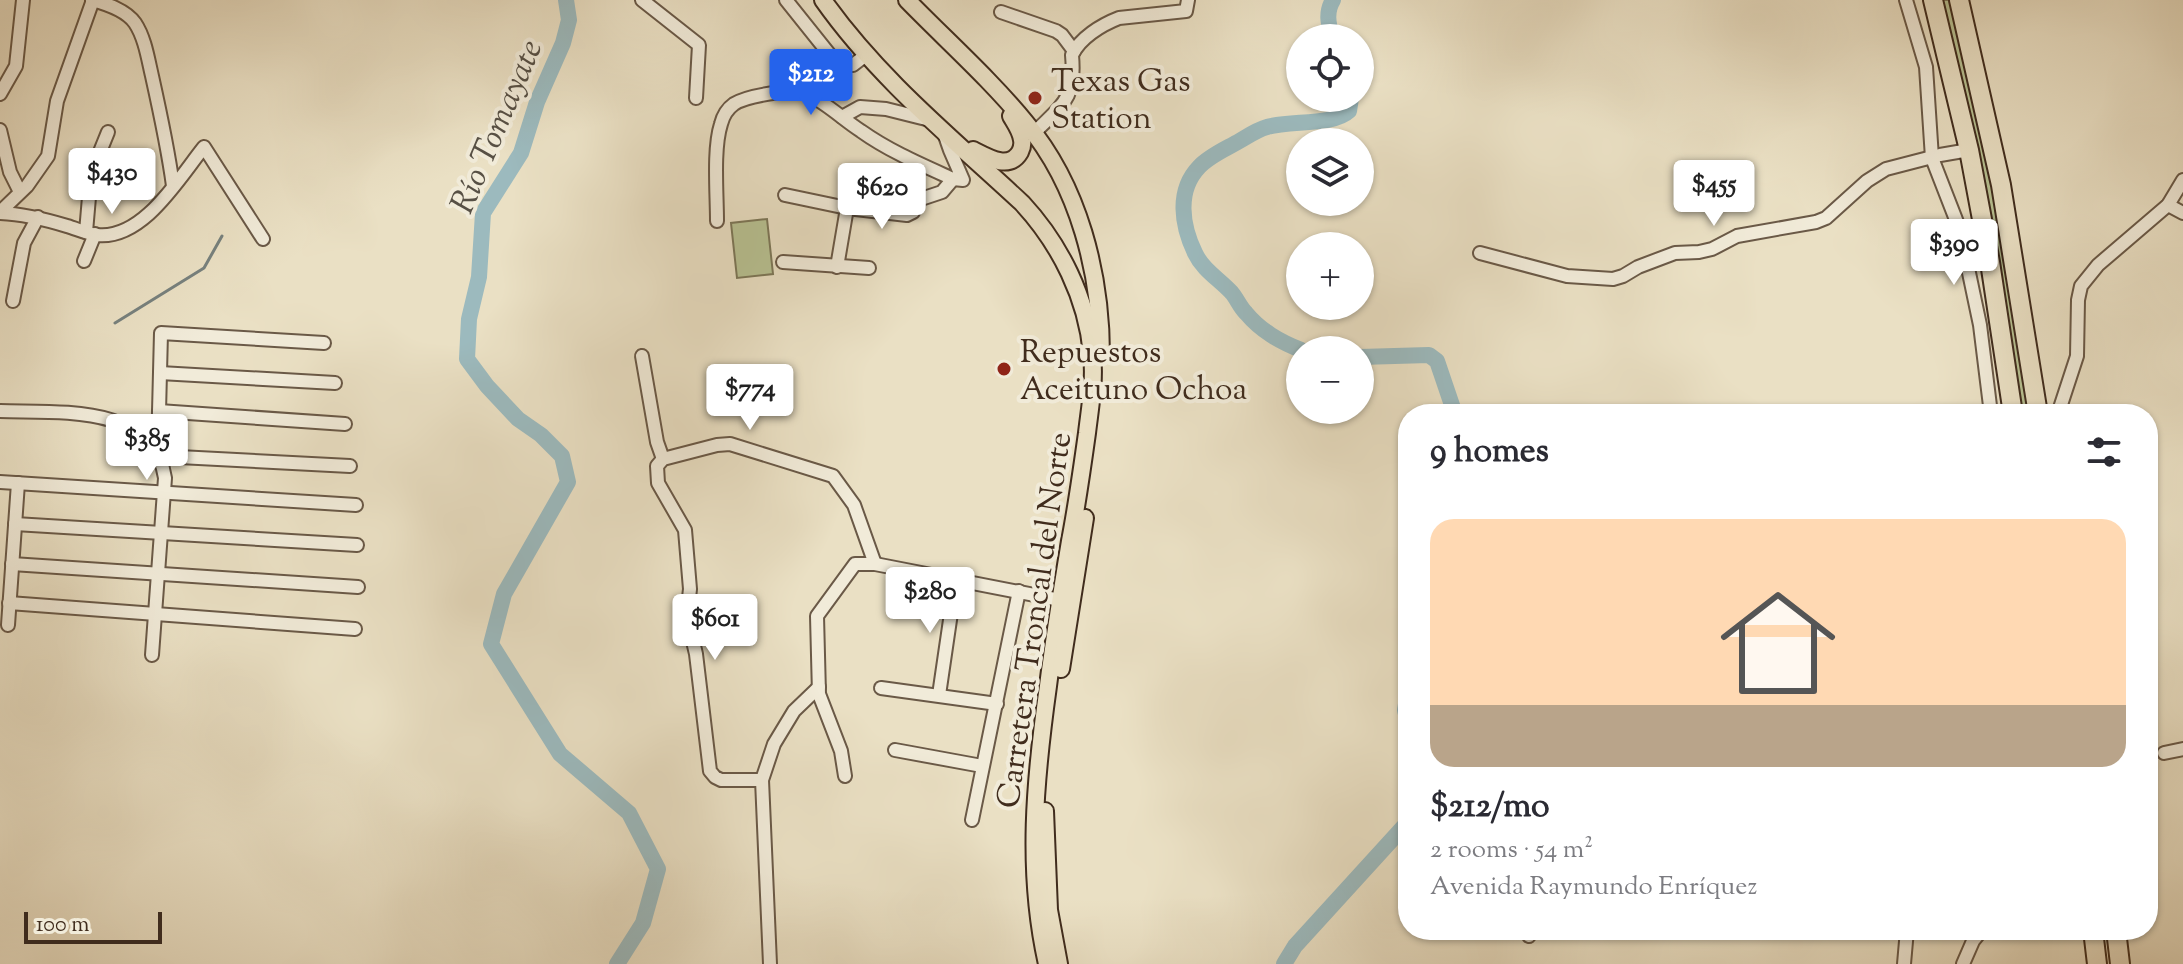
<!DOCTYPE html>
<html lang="en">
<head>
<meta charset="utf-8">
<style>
  body { margin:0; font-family:"Sorts Mill Goudy",serif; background:#f2f2f3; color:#2b2b33; height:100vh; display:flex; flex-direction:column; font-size:30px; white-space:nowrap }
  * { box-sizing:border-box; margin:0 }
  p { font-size:26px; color:#7c7c81 }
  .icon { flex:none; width:44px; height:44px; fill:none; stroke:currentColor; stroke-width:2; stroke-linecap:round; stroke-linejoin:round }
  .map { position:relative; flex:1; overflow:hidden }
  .drawer { position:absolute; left:1398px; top:404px; width:760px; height:536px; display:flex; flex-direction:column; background:#fff; border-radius:32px; box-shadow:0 2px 6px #0004 }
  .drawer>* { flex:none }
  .buttons { position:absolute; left:1286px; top:24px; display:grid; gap:16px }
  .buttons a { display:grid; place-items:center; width:88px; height:88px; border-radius:50%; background:#fff; box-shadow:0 2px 6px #0004; font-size:40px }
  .scale { position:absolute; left:24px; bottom:20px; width:138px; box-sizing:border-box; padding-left:8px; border:4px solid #402c1d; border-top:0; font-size:22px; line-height:28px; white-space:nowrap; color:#402c1d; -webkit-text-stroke:6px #f1ebd9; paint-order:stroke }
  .price { position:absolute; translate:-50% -68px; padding:0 18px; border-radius:8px; background:#fff; color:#222; font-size:26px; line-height:52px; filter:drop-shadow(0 2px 4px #0008) }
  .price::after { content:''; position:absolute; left:50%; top:48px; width:24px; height:18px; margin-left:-12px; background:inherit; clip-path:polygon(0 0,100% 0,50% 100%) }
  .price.current { background:#2563eb; color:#fff }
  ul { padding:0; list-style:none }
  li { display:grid; align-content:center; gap:16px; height:424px; padding:0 32px }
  li span { display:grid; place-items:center; height:248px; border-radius:24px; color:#555 }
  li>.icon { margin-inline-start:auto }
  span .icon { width:144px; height:144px; fill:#fffc; stroke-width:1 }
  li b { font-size:34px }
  h2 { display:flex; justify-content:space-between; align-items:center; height:96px; padding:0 32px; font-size:34px }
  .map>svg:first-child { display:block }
  .green { fill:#b8c293; stroke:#7c7758; stroke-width:2 }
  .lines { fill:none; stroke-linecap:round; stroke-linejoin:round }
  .stream { stroke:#77817e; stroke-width:3 }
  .river { stroke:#9cbabe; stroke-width:16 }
  .minor-casing { stroke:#6a5947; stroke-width:16 }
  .major-casing { stroke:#402c1d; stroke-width:20 }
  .highway-casing { stroke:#402c1d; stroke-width:22 }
  .minor { stroke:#f1ebd9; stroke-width:12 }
  .major { stroke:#eae0c4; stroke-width:16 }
  .highway { stroke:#eae0c4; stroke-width:18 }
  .poi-dot { fill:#8f2418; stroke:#f1ebd9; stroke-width:3 }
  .labels { text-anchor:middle; stroke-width:8; stroke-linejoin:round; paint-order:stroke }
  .poi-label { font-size:32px; fill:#402c1d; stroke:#f1ebd9; text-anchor:start }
  .street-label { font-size:32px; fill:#402c1d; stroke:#f1ebd9 }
  .water-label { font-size:34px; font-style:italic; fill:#575045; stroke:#f1ebd9 }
</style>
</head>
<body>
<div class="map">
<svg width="2183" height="964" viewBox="0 0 2183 964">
  <rect width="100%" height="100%" fill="#eae0c4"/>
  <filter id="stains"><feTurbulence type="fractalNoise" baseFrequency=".0025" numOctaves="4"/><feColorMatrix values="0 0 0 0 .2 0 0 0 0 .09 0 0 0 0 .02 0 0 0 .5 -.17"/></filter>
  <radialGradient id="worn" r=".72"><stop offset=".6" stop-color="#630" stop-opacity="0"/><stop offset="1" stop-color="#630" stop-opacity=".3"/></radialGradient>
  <!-- green -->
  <g class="green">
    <path d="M1938,0H1953L1984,135L2031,414H2018Z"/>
    <path d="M767,219L773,274L737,278L731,223Z"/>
  </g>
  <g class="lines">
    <!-- stream -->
    <path class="stream" d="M115,323L204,268L222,236"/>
    <!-- river -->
    <g class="river">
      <path d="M566,0L569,20L563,43L537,102L521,153L483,213L479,277L469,319L467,359L487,386L518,419L541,435L562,456L568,482L504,594L491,644L560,754L629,813L658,869L643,923L617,964"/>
      <path d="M1332,38C1329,25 1325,13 1333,0"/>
      <path d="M1301,350C1279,341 1261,331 1246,313C1240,307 1237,299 1232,293C1219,279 1203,270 1195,253C1182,226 1176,191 1199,167C1208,157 1223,150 1234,144C1245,138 1256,130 1267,127C1290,120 1333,126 1349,111L1351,98"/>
      <path d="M1360,357L1429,355L1437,361L1455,414"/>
      <path d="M1408,693L1405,710L1408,723"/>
      <path d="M1284,964L1295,946L1408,822"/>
    </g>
    <defs>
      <g id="minor">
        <path d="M92,0C107,4 126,10 135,23C145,38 148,59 152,76C160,112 168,149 173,186"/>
        <path d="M642,0L699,45L696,98"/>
        <path d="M786,0L830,55L839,61L853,65L866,55"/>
        <path d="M1906,0L1926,67L1932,158L1960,230L1980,325L1991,414"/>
        <path d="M1001,12L1056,31L1062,35L1074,51"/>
        <path d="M0,94L16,66L23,0"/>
        <path d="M842,117L860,107L886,109L930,120"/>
        <path d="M0,130L10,172L20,192"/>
        <path d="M1034,133C1063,104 1076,99 1072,55C1080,38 1101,25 1119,18L1186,11L1188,0"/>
        <path d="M785,195L847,208L907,215L913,212L921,199L942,192L953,179"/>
        <path d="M2168,205L2183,213"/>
        <path d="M0,212L27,186L48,156L57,101L93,0"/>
        <path d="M0,213C24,214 44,219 67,226C77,229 88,234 97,235C143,240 179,178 204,147L263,239"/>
        <path d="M717,221C717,193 713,149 721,124C723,116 727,109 734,104C746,96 792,88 805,93C826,102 842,119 861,131C889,151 922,165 953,179L963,180L950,150L944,133"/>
        <path d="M86,232L91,174L108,132"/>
        <path d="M1480,253L1567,276L1613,279L1623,276L1638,267L1675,253L1699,252L1712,249L1737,236L1816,222L1826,218L1867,181L1886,169L1940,155L1969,150"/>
        <path d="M84,261L95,234"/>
        <path d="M783,262L869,268"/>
        <path d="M837,267L847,208"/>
        <path d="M13,301L24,243L38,217"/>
        <path d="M642,356L657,442L663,459"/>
        <path d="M160,373L335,383"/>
        <path d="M0,411C57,413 154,403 165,478L152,655"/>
        <path d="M159,411L345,424"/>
        <path d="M2058,414L2077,356L2078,300L2081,286L2098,265L2168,205L2183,180"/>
        <path d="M158,451L161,333L324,343"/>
        <path d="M160,456L350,466"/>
        <path d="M0,482L356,505"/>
        <path d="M15,524L357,545"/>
        <path d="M12,564L358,587"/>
        <path d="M9,603L355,629"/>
        <path d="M8,625L18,483"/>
        <path d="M881,688L997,704"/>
        <path d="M939,695L956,579"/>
        <path d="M895,750L982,766"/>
        <path d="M2164,753L2183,749"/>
        <path d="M845,776L841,751L819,694L817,616L855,564H875L1060,600"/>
        <path d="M762,780H721L715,777L710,771L696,654L687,616L690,589L685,530L658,483L657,466L663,459L717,445L730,444L833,476L854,505L875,564"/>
        <path d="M972,820L1019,591"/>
        <path d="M1529,936L1530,930"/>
        <path d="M770,964L762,780L774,744L794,711L819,687"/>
        <path d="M1904,964L1907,930"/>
        <path d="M1963,964L1973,941L1982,930"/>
      </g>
      <g id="major">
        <path d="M823,0C878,78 952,138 1022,203C1060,244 1087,298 1092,354C1095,381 1090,407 1087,433C1082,469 1077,505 1070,541C1062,589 1054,638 1048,686C1035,779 1026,871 1047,964"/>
        <path d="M907,0C947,41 990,79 1026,123C1079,186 1101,274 1101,355"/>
        <path d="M973,150C987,157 1009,171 1020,152C1022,148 1023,145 1022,140C1021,131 1015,123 1011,116"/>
        <path d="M1061,669L1085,518"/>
        <path d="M1045,811L1049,910L1059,964"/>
      </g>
      <g id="highway">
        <path d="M1933,0L1969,150L1990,262L2013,414"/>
        <path d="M1959,0L2001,185L2038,414"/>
        <path d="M2093,930L2097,964"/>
        <path d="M2116,930L2120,964"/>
      </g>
    </defs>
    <!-- minor casing -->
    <use href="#minor" class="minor-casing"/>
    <!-- major casing -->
    <use href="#major" class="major-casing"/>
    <!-- highway casing -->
    <use href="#highway" class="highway-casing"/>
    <!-- minor -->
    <use href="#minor" class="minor"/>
    <!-- major -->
    <use href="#major" class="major"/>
    <!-- highway -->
    <use href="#highway" class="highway"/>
  </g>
  <!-- markers -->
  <g class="poi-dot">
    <circle cx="1035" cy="98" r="8"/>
    <circle cx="1004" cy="369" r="8"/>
  </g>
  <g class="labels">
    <!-- poi labels -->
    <g class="poi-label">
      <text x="1051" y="91">Texas Gas<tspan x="1051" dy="37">Station</tspan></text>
      <text x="1020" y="362">Repuestos<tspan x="1020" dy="37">Aceituno Ochoa</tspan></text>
    </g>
    <!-- street labels -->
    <g class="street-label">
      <text transform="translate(1033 620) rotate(-82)" y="11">Carretera Troncal del Norte</text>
    </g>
    <!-- water labels -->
    <g class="water-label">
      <text transform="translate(495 126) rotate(-67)" y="12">Río Tomayate</text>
    </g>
  </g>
  <rect width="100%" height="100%" filter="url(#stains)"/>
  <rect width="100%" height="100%" fill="url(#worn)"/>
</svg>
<div class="buttons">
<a><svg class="icon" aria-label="locate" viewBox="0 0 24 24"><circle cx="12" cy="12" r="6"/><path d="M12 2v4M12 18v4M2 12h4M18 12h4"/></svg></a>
<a><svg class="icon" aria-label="layers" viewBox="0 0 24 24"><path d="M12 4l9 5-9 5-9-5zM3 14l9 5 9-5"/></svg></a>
<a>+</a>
<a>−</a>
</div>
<div class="scale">100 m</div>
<b class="price current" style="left:811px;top:117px">$212</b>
<b class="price" style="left:112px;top:216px">$430</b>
<b class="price" style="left:1714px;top:228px">$455</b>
<b class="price" style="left:882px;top:231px">$620</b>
<b class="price" style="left:1954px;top:287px">$390</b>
<b class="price" style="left:750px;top:432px">$774</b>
<b class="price" style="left:147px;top:482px">$385</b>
<b class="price" style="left:930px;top:635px">$280</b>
<b class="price" style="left:715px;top:662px">$601</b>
<section class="drawer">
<h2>9 homes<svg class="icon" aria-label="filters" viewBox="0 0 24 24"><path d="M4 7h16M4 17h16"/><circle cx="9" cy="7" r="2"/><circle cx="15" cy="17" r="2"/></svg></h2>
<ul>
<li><span style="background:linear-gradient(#ffd9b3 75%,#b9a48a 0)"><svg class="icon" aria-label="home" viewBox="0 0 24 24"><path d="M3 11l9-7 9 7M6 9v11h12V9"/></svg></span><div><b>$212/mo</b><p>2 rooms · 54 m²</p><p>Avenida Raymundo Enríquez</p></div></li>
</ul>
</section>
</div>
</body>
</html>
